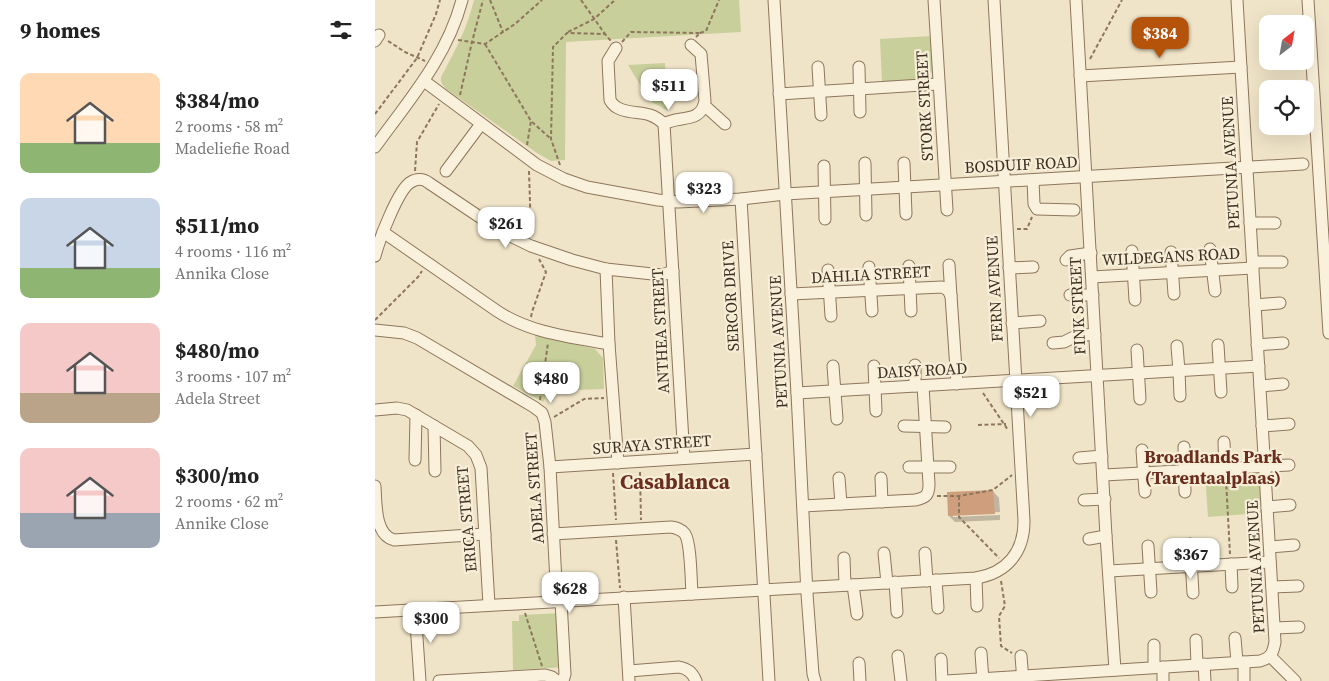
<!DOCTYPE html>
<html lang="en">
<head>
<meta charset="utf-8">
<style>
  body { margin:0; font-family:"Source Serif 4",serif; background:#f2f2f2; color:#222; height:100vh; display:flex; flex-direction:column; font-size:19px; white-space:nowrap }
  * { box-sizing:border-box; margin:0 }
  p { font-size:16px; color:#767676 }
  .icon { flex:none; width:28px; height:28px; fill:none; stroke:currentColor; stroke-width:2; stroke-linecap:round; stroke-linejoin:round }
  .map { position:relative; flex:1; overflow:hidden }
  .details { display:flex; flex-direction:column; background:#fff; width:375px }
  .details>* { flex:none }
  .needle { width:32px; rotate:31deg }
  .tools { position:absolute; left:884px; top:15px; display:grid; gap:10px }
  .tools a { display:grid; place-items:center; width:55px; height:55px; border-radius:10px; background:#fff; box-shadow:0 5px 20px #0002; font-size:25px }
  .price { position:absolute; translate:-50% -42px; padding:0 11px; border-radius:10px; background:#fff; color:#222; font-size:16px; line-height:32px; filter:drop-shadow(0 1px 2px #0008) }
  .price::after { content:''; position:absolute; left:50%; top:30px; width:15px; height:11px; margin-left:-8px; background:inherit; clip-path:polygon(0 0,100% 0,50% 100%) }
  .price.active { background:#b45309; color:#fff }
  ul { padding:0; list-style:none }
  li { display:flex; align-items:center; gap:15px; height:125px; padding:0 20px }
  li span { display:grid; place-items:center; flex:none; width:140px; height:100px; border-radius:10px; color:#555 }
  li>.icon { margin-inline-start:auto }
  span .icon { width:60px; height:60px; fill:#fffc; stroke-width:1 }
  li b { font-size:21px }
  h2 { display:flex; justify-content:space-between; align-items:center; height:60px; padding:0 20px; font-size:21px }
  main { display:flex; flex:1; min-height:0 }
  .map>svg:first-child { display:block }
  .green { fill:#c9cf9b }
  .shadow { fill:#0003 }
  .building { fill:#cf9f7d }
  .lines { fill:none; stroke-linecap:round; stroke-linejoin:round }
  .minor-casing { stroke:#8d765c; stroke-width:13 }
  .path { stroke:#8d765c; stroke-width:2; stroke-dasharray:4 2.5; stroke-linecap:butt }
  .minor { stroke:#faf1dc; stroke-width:11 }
  .labels { text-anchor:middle; stroke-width:4.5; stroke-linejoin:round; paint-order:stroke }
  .street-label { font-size:16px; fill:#3d2e20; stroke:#f7eed8 }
  .neighbourhood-label { font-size:18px; font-weight:bold; fill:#6b2e1e; stroke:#f7eed8 }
  .district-label { font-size:21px; font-weight:bold; fill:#6b2e1e; stroke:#f7eed8 }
</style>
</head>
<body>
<main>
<section class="details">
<h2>9 homes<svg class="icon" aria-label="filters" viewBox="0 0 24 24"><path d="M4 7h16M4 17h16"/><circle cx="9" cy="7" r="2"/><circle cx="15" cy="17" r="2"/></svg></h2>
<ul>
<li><span style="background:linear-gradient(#ffd9b3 70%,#8fb573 0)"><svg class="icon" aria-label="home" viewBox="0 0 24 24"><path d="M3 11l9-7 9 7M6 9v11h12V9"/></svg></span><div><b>$384/mo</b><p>2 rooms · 58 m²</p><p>Madeliefie Road</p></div></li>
<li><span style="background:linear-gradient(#c9d6e8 70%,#8fb573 0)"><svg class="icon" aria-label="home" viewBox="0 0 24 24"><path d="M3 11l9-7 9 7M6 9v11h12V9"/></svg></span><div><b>$511/mo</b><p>4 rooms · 116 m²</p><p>Annika Close</p></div></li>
<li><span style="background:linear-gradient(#f6c9c9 70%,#b9a48a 0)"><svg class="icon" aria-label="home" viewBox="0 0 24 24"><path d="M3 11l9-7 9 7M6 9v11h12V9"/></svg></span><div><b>$480/mo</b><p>3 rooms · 107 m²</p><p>Adela Street</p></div></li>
<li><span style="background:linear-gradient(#f6c9c9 65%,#9aa5b1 0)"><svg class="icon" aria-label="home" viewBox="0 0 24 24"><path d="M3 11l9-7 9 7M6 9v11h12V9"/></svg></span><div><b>$300/mo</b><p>2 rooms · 62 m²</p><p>Annike Close</p></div></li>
</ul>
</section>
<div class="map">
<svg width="954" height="681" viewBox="0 0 954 681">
  <rect width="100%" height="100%" fill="#f0e4c8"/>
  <!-- green -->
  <g class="green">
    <path d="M99,0H364L366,32L191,42L190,160L176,161L162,153L78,94C72,89 65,86 66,77C80,51 92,29 99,0Z"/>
    <path d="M556,36L558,71L549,80L507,83L505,39Z"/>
    <path d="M290,63L293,111L275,101L253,65Z"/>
    <path d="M160,335L220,349L228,358L229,389L174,391L168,402L138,386L161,345Z"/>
    <path d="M879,471L884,475L886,513L833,517L830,474Z"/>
    <path d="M190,613L193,667L138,670L137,621H144V615Z"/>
  </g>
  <!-- shadow -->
  <path class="shadow" d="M618,491L624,498L625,512L578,515V517L625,515V520L580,522L574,516Z"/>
  <!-- building -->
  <path class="building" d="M618,490L620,514L573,516L572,492Z"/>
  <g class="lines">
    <defs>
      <g id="minor">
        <path d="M399,0L422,393L432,594L438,674L440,681"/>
        <path d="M559,0L572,210"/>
        <path d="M701,0L731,536L740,670"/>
        <path d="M933,0L954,333"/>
        <path d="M0,41L4,35"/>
        <path d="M241,48L233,61L235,100C242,114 262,111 275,115C281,117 285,120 289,124L309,458"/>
        <path d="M443,67L446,115"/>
        <path d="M484,67L485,112"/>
        <path d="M705,76L866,67"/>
        <path d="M49,81L162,165L189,179L212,187L283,200L303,202L366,199L410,194L928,164"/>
        <path d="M404,94L563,84"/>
        <path d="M329,105L350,124"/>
        <path d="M289,124C304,115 326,124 330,101L326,54L316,45"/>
        <path d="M0,147C34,100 72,57 87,0"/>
        <path d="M490,163L491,215"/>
        <path d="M529,163L531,214"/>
        <path d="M449,166L450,219"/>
        <path d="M71,171L106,124"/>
        <path d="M658,180L659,204L662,209L699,210"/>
        <path d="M366,199L394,681"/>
        <path d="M875,223H900"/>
        <path d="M8,232L122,311C155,333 195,337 234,344"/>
        <path d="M835,249L840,291"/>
        <path d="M757,251L760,300"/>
        <path d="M796,252L799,294"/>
        <path d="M0,256C4,241 23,189 36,182C42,178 49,179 54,183L127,232L156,246L197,260L231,269L287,275L298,271"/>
        <path d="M691,260L695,256L716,253"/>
        <path d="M878,262H907"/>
        <path d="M574,265L576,296"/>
        <path d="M534,266L536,311"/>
        <path d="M494,267L497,311"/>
        <path d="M634,268L658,267"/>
        <path d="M231,269L234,344L243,463"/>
        <path d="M453,270L456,316"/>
        <path d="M717,277L878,268"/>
        <path d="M416,294L567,287L573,290L576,296L582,384"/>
        <path d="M695,295H718"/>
        <path d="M880,305L905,303"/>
        <path d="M637,323L665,321"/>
        <path d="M0,330L29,333L42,338L159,407L167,413L170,422L175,467L182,601"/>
        <path d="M678,343L689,342L701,336L720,334"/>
        <path d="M843,345L846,392"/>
        <path d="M882,345L908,343"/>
        <path d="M802,346L804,371L805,396"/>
        <path d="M762,350L765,399"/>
        <path d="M540,365V386"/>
        <path d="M458,366L462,419"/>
        <path d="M499,366L501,411"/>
        <path d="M885,386L908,384"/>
        <path d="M422,393L884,366"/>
        <path d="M0,410L22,408L32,410L93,446L101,455L106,468L114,605"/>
        <path d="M59,426L60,471"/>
        <path d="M529,426L570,427"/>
        <path d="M887,426L914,424"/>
        <path d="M849,442L850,468"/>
        <path d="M809,447L810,492"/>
        <path d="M767,450L770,492"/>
        <path d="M704,458L727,456"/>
        <path d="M40,460L41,415"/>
        <path d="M175,467L381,454"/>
        <path d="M534,467H575"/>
        <path d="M729,475L914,465"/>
        <path d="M464,478L466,504"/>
        <path d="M506,478L507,502"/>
        <path d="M0,486C1,505 0,535 19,540L110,534"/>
        <path d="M709,500L730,499"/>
        <path d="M428,506L540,500C551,498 554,495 554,484L548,386"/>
        <path d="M892,507L915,505"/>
        <path d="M178,534L296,527C302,528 306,529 310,534C316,543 316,581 317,594"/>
        <path d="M714,539L731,536"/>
        <path d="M815,544L818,593"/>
        <path d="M773,546L776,592"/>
        <path d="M895,547L919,545"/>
        <path d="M509,553L512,583"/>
        <path d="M550,553L552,581"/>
        <path d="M469,558L470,585"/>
        <path d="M856,564L857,587"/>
        <path d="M734,571L895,562"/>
        <path d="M601,578L602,606"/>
        <path d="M561,580L563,608"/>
        <path d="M520,582L522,612"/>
        <path d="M478,585L482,614"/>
        <path d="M897,587L923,586"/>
        <path d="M249,597L254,681"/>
        <path d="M186,601L190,674L188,681"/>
        <path d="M40,609L45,681"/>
        <path d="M0,612L601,578C632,573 649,552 649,521L619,0"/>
        <path d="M900,628L924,627"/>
        <path d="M860,638L862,662"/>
        <path d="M821,640L822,665"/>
        <path d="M779,645V667"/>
        <path d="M606,653L608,681"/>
        <path d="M523,656L526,681"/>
        <path d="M646,656L648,681"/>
        <path d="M895,656L920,681"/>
        <path d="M566,659L567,681"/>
        <path d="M869,662V681"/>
        <path d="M484,663L485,681"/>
        <path d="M829,664L830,681"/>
        <path d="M788,667V681"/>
        <path d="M254,671L304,667C313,669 317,672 321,681"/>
        <path d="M64,681L170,675L177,677L182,681"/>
        <path d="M571,681L885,661C896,658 898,653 900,642L862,0"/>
      </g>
    </defs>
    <!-- minor casing -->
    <use href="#minor" class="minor-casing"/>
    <!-- path -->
    <g class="path">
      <path d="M115,0L128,32"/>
      <path d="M206,0L230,34"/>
      <path d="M193,32L219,19L240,0"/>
      <path d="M325,33L331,31L344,0"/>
      <path d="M83,40L110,44L140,24L167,0"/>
      <path d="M13,41L30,52L50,61"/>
      <path d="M247,42L256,32L325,33L321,37"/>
      <path d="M110,44L156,121L176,139"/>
      <path d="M715,59L747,0"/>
      <path d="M85,95L97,42L108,0"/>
      <path d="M0,114L42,58L61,14L65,0"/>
      <path d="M152,145L156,121"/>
      <path d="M185,165L176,139L178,47L192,33L230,34L236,41"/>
      <path d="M40,171L42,142L64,104"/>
      <path d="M154,171L156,234"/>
      <path d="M642,229H652L657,217"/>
      <path d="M156,317L157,312L171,272L164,259"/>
      <path d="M0,320L43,277L47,271"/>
      <path d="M608,393L633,430"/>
      <path d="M165,400L173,343"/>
      <path d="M179,417L209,399L229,398"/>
      <path d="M603,425L631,424"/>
      <path d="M265,472L266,520"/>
      <path d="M238,473L241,520"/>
      <path d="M851,479L855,554"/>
      <path d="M562,496H584L618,490L637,475"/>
      <path d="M584,496V517L624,558"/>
      <path d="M241,540L245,588"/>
      <path d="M626,581L630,606L624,616L626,646L637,653"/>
      <path d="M150,613L167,666"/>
    </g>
    <!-- minor -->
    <use href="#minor" class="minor"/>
  </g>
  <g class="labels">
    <!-- street labels -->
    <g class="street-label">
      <text transform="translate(549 106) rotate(-93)" y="6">STORK STREET</text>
      <text transform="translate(855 163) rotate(-93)" y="6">PETUNIA AVENUE</text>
      <text transform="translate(646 164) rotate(-3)" y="6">BOSDUIF ROAD</text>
      <text transform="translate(796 256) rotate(-3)" y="6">WILDEGANS ROAD</text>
      <text transform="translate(496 274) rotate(-3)" y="6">DAHLIA STREET</text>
      <text transform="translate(619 289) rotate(-93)" y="6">FERN AVENUE</text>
      <text transform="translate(355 296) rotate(-93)" y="6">SERCOR DRIVE</text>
      <text transform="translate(702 306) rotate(-93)" y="6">FINK STREET</text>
      <text transform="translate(285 331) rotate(-93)" y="6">ANTHEA STREET</text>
      <text transform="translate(403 342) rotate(-93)" y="6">PETUNIA AVENUE</text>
      <text transform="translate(547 370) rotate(-3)" y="6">DAISY ROAD</text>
      <text transform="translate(277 444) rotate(-4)" y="6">SURAYA STREET</text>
      <text transform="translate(159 488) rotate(-94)" y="6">ADELA STREET</text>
      <text transform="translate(91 519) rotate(-95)" y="6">ERICA STREET</text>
      <text transform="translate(880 567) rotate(-93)" y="6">PETUNIA AVENUE</text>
    </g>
    <!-- neighbourhood labels -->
    <g class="neighbourhood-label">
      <text x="838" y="463">Broadlands Park<tspan x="838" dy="21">(Tarentaalplaas)</tspan></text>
    </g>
    <!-- district labels -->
    <g class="district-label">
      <text x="300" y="489">Casablanca</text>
    </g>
  </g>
</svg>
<div class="tools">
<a><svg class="needle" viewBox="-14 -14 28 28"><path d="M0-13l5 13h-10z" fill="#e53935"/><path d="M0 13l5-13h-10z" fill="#767676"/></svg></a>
<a><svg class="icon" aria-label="locate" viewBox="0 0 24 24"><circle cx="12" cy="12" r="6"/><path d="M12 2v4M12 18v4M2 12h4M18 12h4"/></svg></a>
</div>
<b class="price active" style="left:785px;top:59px">$384</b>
<b class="price" style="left:294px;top:111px">$511</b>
<b class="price" style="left:329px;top:214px">$323</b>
<b class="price" style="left:131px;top:249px">$261</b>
<b class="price" style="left:176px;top:404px">$480</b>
<b class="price" style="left:656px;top:418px">$521</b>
<b class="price" style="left:816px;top:580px">$367</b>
<b class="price" style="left:195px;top:614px">$628</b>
<b class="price" style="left:56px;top:644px">$300</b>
</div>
</main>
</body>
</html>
